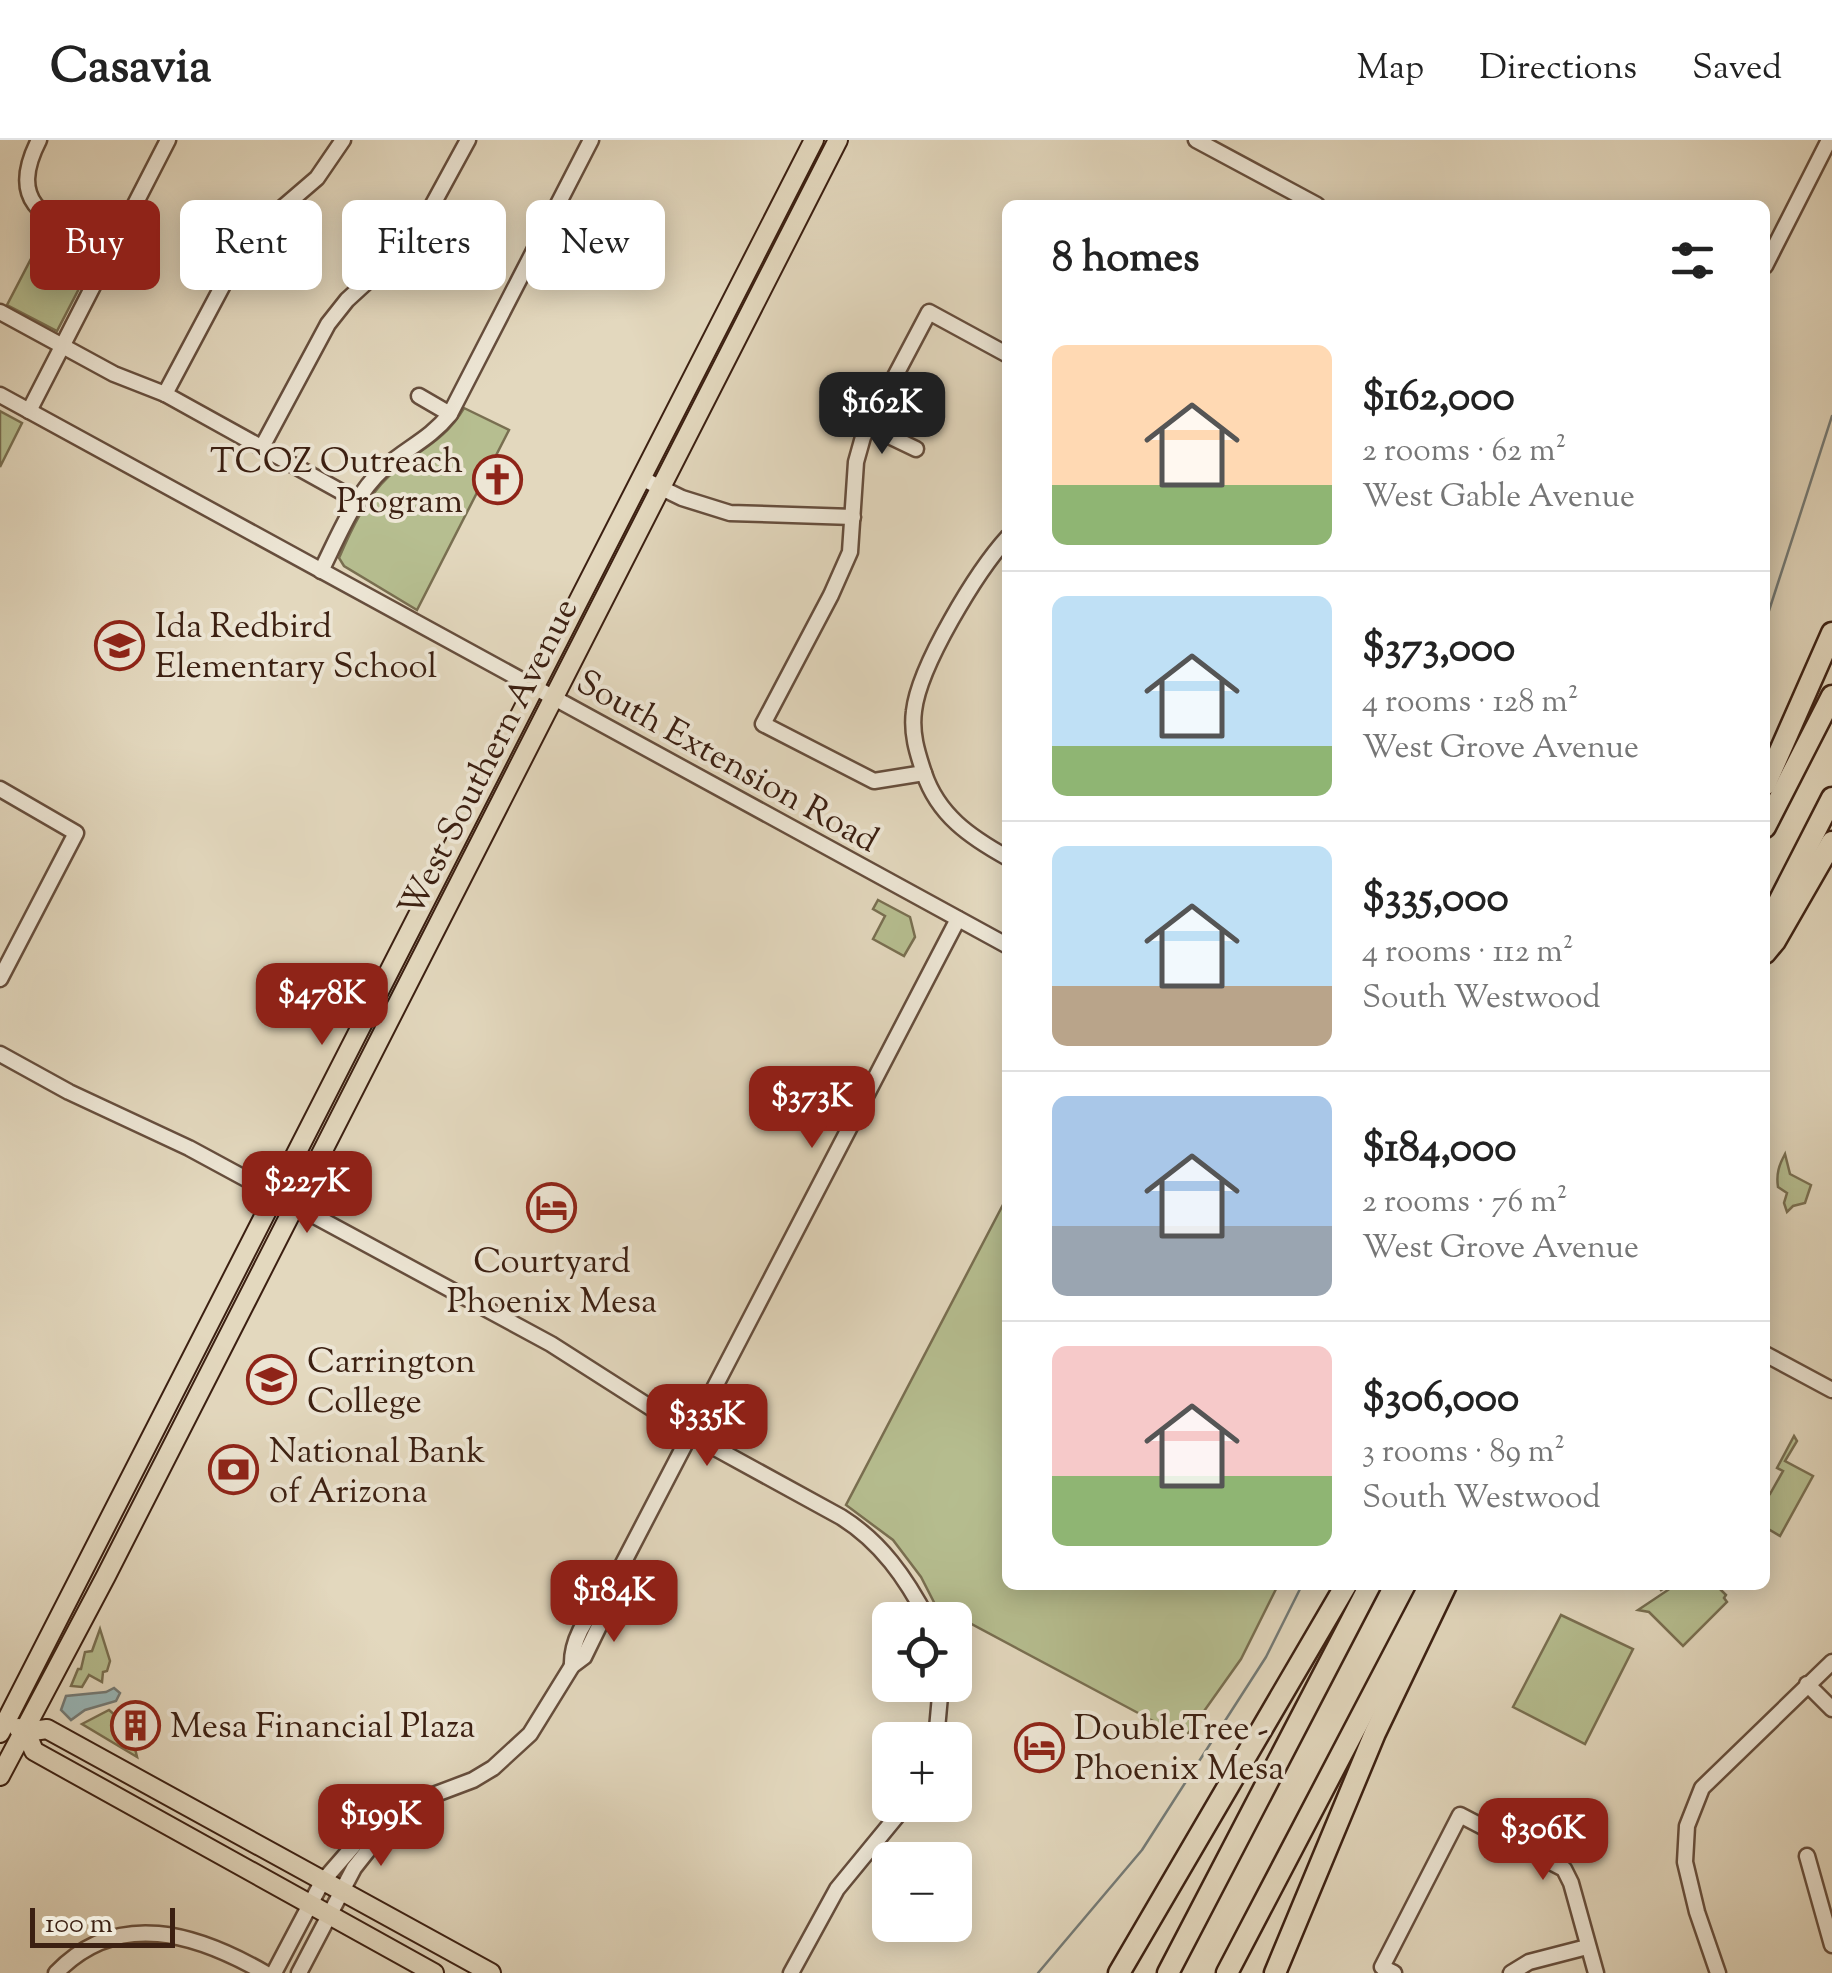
<!DOCTYPE html>
<html lang="en">
<head>
<meta charset="utf-8">
<style>
  body { margin:0; font-family:"Sorts Mill Goudy",serif; background:#f6f6f6; color:#222; height:100vh; display:flex; flex-direction:column; font-size:38px; white-space:nowrap }
  * { box-sizing:border-box; margin:0 }
  p { font-size:32px; color:#767676 }
  .icon { flex:none; width:55px; height:55px; fill:none; stroke:currentColor; stroke-width:2; stroke-linecap:round; stroke-linejoin:round }
  .map { position:relative; flex:1; overflow:hidden }
  .panel { position:absolute; left:1002px; top:60px; width:768px; height:1390px; display:flex; flex-direction:column; background:#fff; border-radius:15px; box-shadow:0 5px 25px #0003 }
  .panel>* { flex:none }
  .hud { position:absolute; left:30px; top:60px; width:822px; height:90px; display:flex; gap:20px }
  .tools { position:absolute; left:872px; top:1462px; display:grid; gap:20px }
  .tools a { display:grid; place-items:center; width:100px; height:100px; border-radius:15px; background:#fff; box-shadow:0 5px 25px #0003; font-size:50px }
  .scale { position:absolute; left:30px; bottom:25px; width:145px; box-sizing:border-box; padding-left:10px; border:5px solid #3c2012; border-top:0; font-size:28px; line-height:35px; white-space:nowrap; color:#3c2012; -webkit-text-stroke:8px #ede6d5; paint-order:stroke }
  .price { position:absolute; translate:-50% -85px; padding:0 22px; border-radius:20px; background:#8f2418; color:#fff; font-size:32px; line-height:65px; filter:drop-shadow(0 2px 5px #0008) }
  .price::after { content:''; position:absolute; left:50%; top:60px; width:30px; height:22px; margin-left:-15px; background:inherit; clip-path:polygon(0 0,100% 0,50% 100%) }
  .price.current { background:#222; color:#fff }
  ul { padding:0; list-style:none }
  li { display:flex; align-items:center; gap:30px; height:250px; padding:0 50px }
  li+li { border-top:2px solid #e0e0e0 }
  li span { display:grid; place-items:center; flex:none; width:280px; height:200px; border-radius:15px; color:#555 }
  li>.icon { margin-inline-start:auto }
  span .icon { width:120px; height:120px; fill:#fffc; stroke-width:1 }
  li b { font-size:42px }
  h2 { display:flex; justify-content:space-between; align-items:center; height:120px; padding:0 50px; font-size:42px }
  .tag { padding:0 35px; border-radius:15px; background:#fff; box-shadow:0 5px 25px #0003; font-size:35px; line-height:90px }
  .tag.current { background:#8f2418; color:#fff }
  header { display:flex; align-items:center; gap:60px; box-sizing:border-box; height:140px; padding:0 50px; background:#fff; border-bottom:2px solid #e0e0e0 }
  header strong { font-size:48px }
  nav { display:flex; gap:55px; margin-inline-start:auto; font-size:35px }
  .map>svg:first-child { display:block }
  .green { fill:#b6be90; stroke:#796f51; stroke-width:2.5 }
  .water { fill:#99b8ba; stroke:#747b77; stroke-width:2.5 }
  .lines { fill:none; stroke-linecap:round; stroke-linejoin:round }
  .stream { stroke:#747b77; stroke-width:2.5 }
  .minor-casing { stroke:#664e3d; stroke-width:19 }
  .major-casing { stroke:#3c2012; stroke-width:22 }
  .highway-casing { stroke:#3c2012; stroke-width:25 }
  .minor { stroke:#ede6d5; stroke-width:14 }
  .major { stroke:#e3d8be; stroke-width:18 }
  .highway { stroke:#e3d8be; stroke-width:20 }
  .labels { text-anchor:middle; stroke-width:8; stroke-linejoin:round; paint-order:stroke }
  .poi-label { font-size:35px; fill:#3c2012; stroke:#ede6d5; text-anchor:start }
  .street-label { font-size:35px; fill:#3c2012; stroke:#ede6d5 }
</style>
</head>
<body>
<header>
<strong>Casavia</strong>
<nav><a>Map</a><a>Directions</a><a>Saved</a></nav>
</header>
<div class="map">
<svg width="1832" height="1833" viewBox="0 0 1832 1833">
  <rect width="100%" height="100%" fill="#e3d8be"/>
  <filter id="stains"><feTurbulence type="fractalNoise" baseFrequency=".002" numOctaves="4"/><feColorMatrix values="0 0 0 0 .2 0 0 0 0 .09 0 0 0 0 .02 0 0 0 .5 -.17"/></filter>
  <radialGradient id="worn" r=".72"><stop offset=".6" stop-color="#630" stop-opacity="0"/><stop offset="1" stop-color="#630" stop-opacity=".3"/></radialGradient>
  <!-- green -->
  <g class="green">
    <path d="M48,86L98,112L57,191L7,165Z"/>
    <path d="M464,268L509,290L417,470L344,426L339,418C351,390 366,358 388,337C416,310 443,304 464,268Z"/>
    <path d="M0,271L22,283L0,327Z"/>
    <path d="M878,760L910,777L915,797L904,816L873,799L885,776L873,769Z"/>
    <path d="M1785,1014L1790,1034L1811,1045L1805,1063L1793,1066L1787,1072L1784,1063L1787,1053L1778,1047C1776,1034 1779,1025 1785,1014Z"/>
    <path d="M1007,1057L1008,1445H1278L1241,1519L1185,1598L947,1471L940,1474L921,1437L893,1400L846,1365Z"/>
    <path d="M1794,1296L1797,1301L1785,1321L1813,1336L1780,1396L1765,1387V1352L1770,1354L1783,1331L1777,1328Z"/>
    <path d="M1657,1445H1716L1726,1455L1724,1458L1727,1462L1683,1506L1649,1472L1638,1470L1668,1450L1666,1447L1661,1450Z"/>
    <path d="M1561,1475L1633,1509L1585,1604L1513,1567Z"/>
    <path d="M100,1489L110,1521L107,1531L103,1532L102,1542L89,1535L82,1547L71,1546L78,1529H81L85,1512L92,1511Z"/>
    <path d="M109,1570L130,1588L137,1617L82,1584Z"/>
  </g>
  <!-- water -->
  <path class="water" d="M114,1548L120,1553L116,1561L85,1570L71,1580L61,1570L66,1556L106,1552Z"/>
  <g class="lines">
    <!-- stream -->
    <g class="stream">
      <path d="M1765,483L1832,276"/>
      <path d="M1038,1833L1142,1710L1266,1517L1302,1445"/>
    </g>
    <defs>
      <g id="minor">
        <path d="M39,0C2,72 58,82 112,109"/>
        <path d="M1196,0L1317,65"/>
        <path d="M1765,126L1829,0"/>
        <path d="M0,172L114,234L165,254L358,361"/>
        <path d="M1008,215L929,172L863,297L856,322L850,412L831,455L763,584L874,641L924,633C938,675 970,697 1008,718"/>
        <path d="M165,254L240,113L274,75L317,38L343,0"/>
        <path d="M0,255L1008,806"/>
        <path d="M419,256L450,274"/>
        <path d="M29,271L168,0"/>
        <path d="M868,286L916,309"/>
        <path d="M262,307L328,184L347,160L396,115L420,88L468,0"/>
        <path d="M641,338L682,358L730,373L853,377"/>
        <path d="M321,431C338,397 355,354 383,329C406,308 429,300 450,274L591,0"/>
        <path d="M924,633C917,612 911,593 914,571C919,526 977,431 1008,397"/>
        <path d="M0,649L76,693L0,839"/>
        <path d="M0,914L69,952L189,1008L551,1204L706,1303L841,1377C881,1402 906,1438 928,1480"/>
        <path d="M1765,1214L1832,1250"/>
        <path d="M572,1526C571,1503 585,1475 603,1462L958,779"/>
        <path d="M1807,1544L1832,1569"/>
        <path d="M936,1600L941,1545"/>
        <path d="M1807,1716L1832,1805"/>
        <path d="M56,1833C118,1768 197,1794 265,1833"/>
        <path d="M274,1833L322,1742L363,1695L375,1691L412,1663L473,1640L493,1628L530,1594L572,1526L584,1517L605,1474L603,1462"/>
        <path d="M299,1833L354,1728L373,1704L375,1691"/>
        <path d="M791,1833L837,1749L906,1665"/>
        <path d="M1394,1833L1382,1827L1460,1675L1564,1729L1571,1743L1596,1833"/>
        <path d="M1511,1833L1529,1822L1587,1807"/>
        <path d="M1718,1833L1697,1772L1685,1722L1687,1686L1702,1648L1832,1522"/>
      </g>
      <g id="major">
        <path d="M18,1588L26,1592L47,1589L491,1833"/>
        <path d="M26,1592L34,1611L434,1833"/>
        <path d="M0,1593L814,0"/>
        <path d="M0,1636L106,1436L838,0"/>
      </g>
      <g id="highway">
        <path d="M1765,645L1832,493"/>
        <path d="M1765,687L1832,556"/>
        <path d="M1765,789L1832,658"/>
        <path d="M1765,813L1775,801L1832,702"/>
        <path d="M1119,1833L1346,1445"/>
        <path d="M1168,1833L1370,1445"/>
        <path d="M1227,1833L1430,1445"/>
        <path d="M1275,1833L1375,1593L1446,1445"/>
      </g>
    </defs>
    <!-- minor casing -->
    <use href="#minor" class="minor-casing"/>
    <!-- major casing -->
    <use href="#major" class="major-casing"/>
    <!-- highway casing -->
    <use href="#highway" class="highway-casing"/>
    <!-- minor -->
    <use href="#minor" class="minor"/>
    <!-- major -->
    <use href="#major" class="major"/>
    <!-- highway -->
    <use href="#highway" class="highway"/>
  </g>
  <!-- icons -->
  <defs>
    <symbol id="church-ring" viewBox="-11 -11 22 22"><circle r="9.5" fill="#ede6d5" stroke="#8f2418" stroke-width="1.5"/><path d="M-1.2-6h2.4v3.5h3.3v2.4h-3.3V6h-2.4V-.1h-3.3v-2.4h3.3Z" fill="#8f2418"/></symbol>
    <symbol id="school-ring" viewBox="-11 -11 22 22"><circle r="9.5" fill="#ede6d5" stroke="#8f2418" stroke-width="1.5"/><path d="M0-5L7-2L0 1L-7-2ZM-4 1L0 2.5L4 1V4Q0 6-4 4Z" fill="#8f2418"/></symbol>
    <symbol id="hotel-ring" viewBox="-11 -11 22 22"><circle r="9.5" fill="#ede6d5" stroke="#8f2418" stroke-width="1.5"/><path d="M-6-4.5h1.5V1H6V5H4.5V3h-9V5H-6ZM-4 0a1.8 1.8 0 1 1 3.6 0ZM.5 0V-2.5h3Q6-2.5 6 0Z" fill="#8f2418"/></symbol>
    <symbol id="university-ring" viewBox="-11 -11 22 22"><circle r="9.5" fill="#ede6d5" stroke="#8f2418" stroke-width="1.5"/><path d="M0-5L7-2L0 1L-7-2ZM-4 1L0 2.5L4 1V4Q0 6-4 4Z" fill="#8f2418"/></symbol>
    <symbol id="bank-ring" viewBox="-11 -11 22 22"><circle r="9.5" fill="#ede6d5" stroke="#8f2418" stroke-width="1.5"/><path d="M-6-4H6V4H-6ZM0-2.3a2.3 2.3 0 1 0 0 4.6a2.3 2.3 0 1 0 0-4.6Z" fill="#8f2418"/></symbol>
    <symbol id="building-ring" viewBox="-11 -11 22 22"><circle r="9.5" fill="#ede6d5" stroke="#8f2418" stroke-width="1.5"/><path d="M-4-6H4V6H1V3H-1V6H-4ZM-2.5-4.3h1.7v1.8h-1.7ZM.8-4.3h1.7v1.8H.8ZM-2.5-1h1.7V.8h-1.7ZM.8-1h1.7V.8H.8Z" fill="#8f2418"/></symbol>
  </defs>
  <g fill-rule="evenodd">
    <use href="#church-ring" x="470" y="312" width="55" height="55"/>
    <use href="#school-ring" x="92" y="478" width="55" height="55"/>
    <use href="#hotel-ring" x="524" y="1040" width="55" height="55"/>
    <use href="#university-ring" x="244" y="1212" width="55" height="55"/>
    <use href="#bank-ring" x="206" y="1302" width="55" height="55"/>
    <use href="#building-ring" x="108" y="1558" width="55" height="55"/>
    <use href="#hotel-ring" x="1012" y="1580" width="55" height="55"/>
  </g>
  <g class="labels">
    <!-- poi labels -->
    <g class="poi-label">
      <text x="463" y="332" text-anchor="end">TCOZ Outreach<tspan x="463" dy="40">Program</tspan></text>
      <text x="155" y="497">Ida Redbird<tspan x="155" dy="40">Elementary School</tspan></text>
      <text x="552" y="1132" text-anchor="middle">Courtyard<tspan x="552" dy="40">Phoenix Mesa</tspan></text>
      <text x="307" y="1232">Carrington<tspan x="307" dy="40">College</tspan></text>
      <text x="269" y="1322">National Bank<tspan x="269" dy="40">of Arizona</tspan></text>
      <text x="170" y="1597">Mesa Financial Plaza</text>
      <text x="1074" y="1599">DoubleTree -<tspan x="1074" dy="40">Phoenix Mesa</tspan></text>
    </g>
    <!-- street labels -->
    <g class="street-label">
      <text transform="translate(487 617) rotate(-63)" y="12">West Southern Avenue</text>
      <text transform="translate(728 620) rotate(29)" y="12">South Extension Road</text>
    </g>
  </g>
  <rect width="100%" height="100%" filter="url(#stains)"/>
  <rect width="100%" height="100%" fill="url(#worn)"/>
</svg>
<div class="tools">
<a><svg class="icon" aria-label="locate" viewBox="0 0 24 24"><circle cx="12" cy="12" r="6"/><path d="M12 2v4M12 18v4M2 12h4M18 12h4"/></svg></a>
<a>+</a>
<a>−</a>
</div>
<div class="scale">100 m</div>
<b class="price current" style="left:882px;top:317px">$162K</b>
<b class="price" style="left:322px;top:908px">$478K</b>
<b class="price" style="left:812px;top:1011px">$373K</b>
<b class="price" style="left:307px;top:1096px">$227K</b>
<b class="price" style="left:707px;top:1329px">$335K</b>
<b class="price" style="left:614px;top:1505px">$184K</b>
<b class="price" style="left:381px;top:1729px">$199K</b>
<b class="price" style="left:1543px;top:1743px">$306K</b>
<div class="hud">
<a class="tag current">Buy</a>
<a class="tag">Rent</a>
<a class="tag">Filters</a>
<a class="tag">New</a>
</div>
<section class="panel">
<h2>8 homes<svg class="icon" aria-label="filters" viewBox="0 0 24 24"><path d="M4 7h16M4 17h16"/><circle cx="9" cy="7" r="2"/><circle cx="15" cy="17" r="2"/></svg></h2>
<ul>
<li><span style="background:linear-gradient(#ffd9b3 70%,#8fb573 0)"><svg class="icon" aria-label="home" viewBox="0 0 24 24"><path d="M3 11l9-7 9 7M6 9v11h12V9"/></svg></span><div><b>$162,000</b><p>2 rooms · 62 m²</p><p>West Gable Avenue</p></div></li>
<li><span style="background:linear-gradient(#bfe0f5 75%,#8fb573 0)"><svg class="icon" aria-label="home" viewBox="0 0 24 24"><path d="M3 11l9-7 9 7M6 9v11h12V9"/></svg></span><div><b>$373,000</b><p>4 rooms · 128 m²</p><p>West Grove Avenue</p></div></li>
<li><span style="background:linear-gradient(#bfe0f5 70%,#b9a48a 0)"><svg class="icon" aria-label="home" viewBox="0 0 24 24"><path d="M3 11l9-7 9 7M6 9v11h12V9"/></svg></span><div><b>$335,000</b><p>4 rooms · 112 m²</p><p>South Westwood</p></div></li>
<li><span style="background:linear-gradient(#a9c7e8 65%,#9aa5b1 0)"><svg class="icon" aria-label="home" viewBox="0 0 24 24"><path d="M3 11l9-7 9 7M6 9v11h12V9"/></svg></span><div><b>$184,000</b><p>2 rooms · 76 m²</p><p>West Grove Avenue</p></div></li>
<li><span style="background:linear-gradient(#f6c9c9 65%,#8fb573 0)"><svg class="icon" aria-label="home" viewBox="0 0 24 24"><path d="M3 11l9-7 9 7M6 9v11h12V9"/></svg></span><div><b>$306,000</b><p>3 rooms · 89 m²</p><p>South Westwood</p></div></li>
</ul>
</section>
</div>
</body>
</html>
